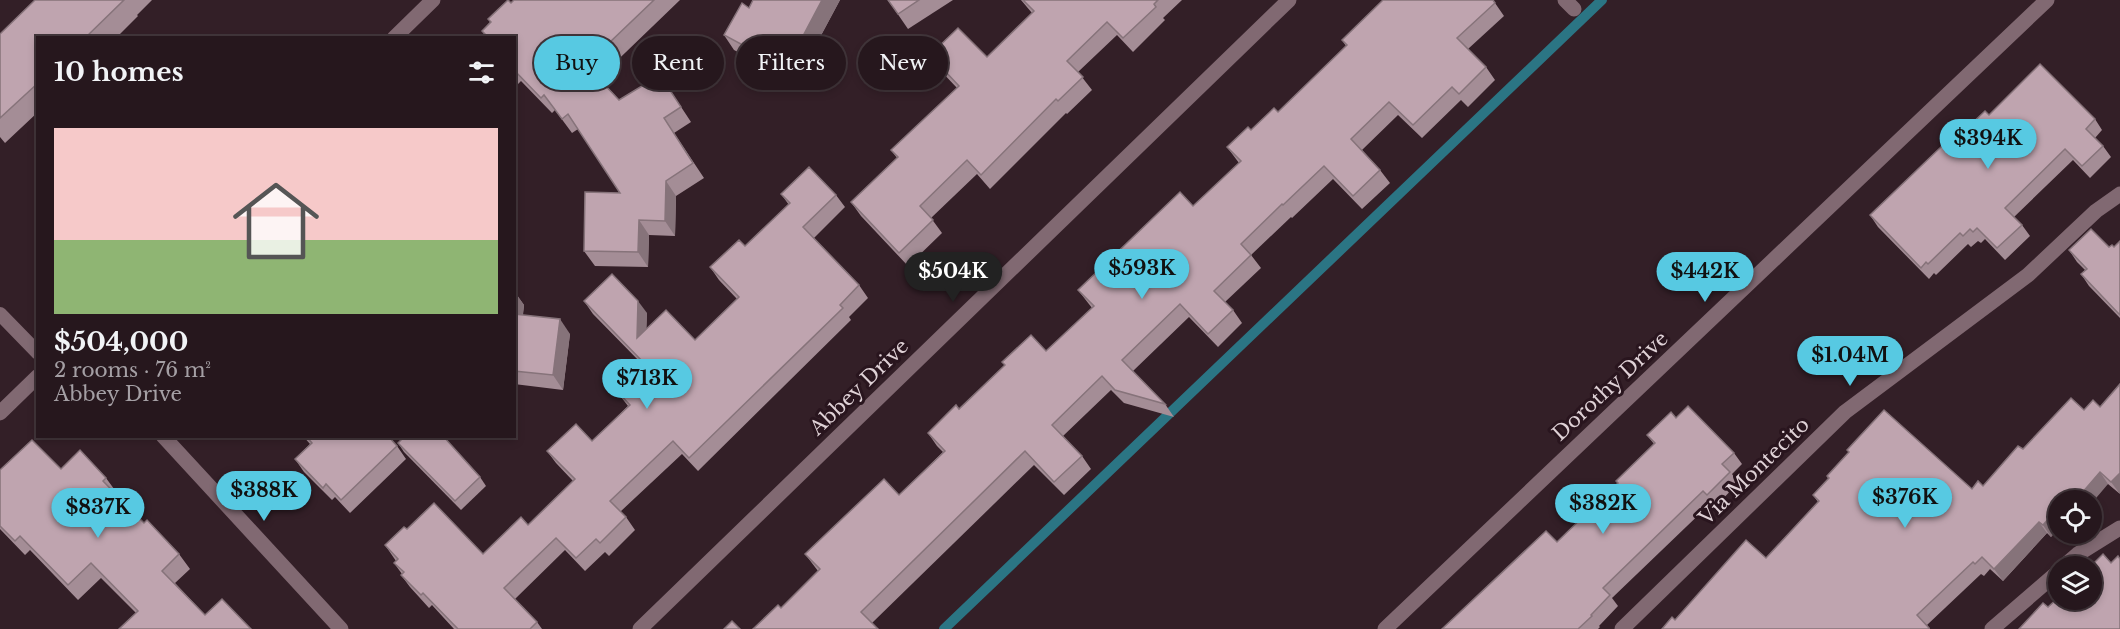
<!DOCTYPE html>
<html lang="en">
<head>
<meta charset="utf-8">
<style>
  body { margin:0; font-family:"Libre Baskerville",serif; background:#2e2026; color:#f1f3f6; height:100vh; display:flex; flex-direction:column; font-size:22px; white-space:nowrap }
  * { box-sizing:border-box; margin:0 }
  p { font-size:20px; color:#a49fa4 }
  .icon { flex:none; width:33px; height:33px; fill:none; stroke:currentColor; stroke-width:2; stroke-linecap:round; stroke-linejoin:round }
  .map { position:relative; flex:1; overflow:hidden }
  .sheet { position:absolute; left:36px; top:36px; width:480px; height:402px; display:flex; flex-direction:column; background:#26171d; border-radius:0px; box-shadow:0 3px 9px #0003,0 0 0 2px #42363b }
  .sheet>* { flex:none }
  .banner { position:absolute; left:534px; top:36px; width:570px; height:54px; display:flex; gap:12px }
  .tools { position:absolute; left:2048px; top:490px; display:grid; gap:12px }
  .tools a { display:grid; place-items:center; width:54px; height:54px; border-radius:50%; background:#26171d; box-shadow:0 3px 9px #0003,0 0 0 2px #42363b; font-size:30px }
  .price { position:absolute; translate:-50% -51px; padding:0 14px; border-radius:21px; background:#57c9e2; color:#111; font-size:20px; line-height:39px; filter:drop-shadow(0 2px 3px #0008) }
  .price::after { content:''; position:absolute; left:50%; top:36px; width:18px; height:14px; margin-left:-9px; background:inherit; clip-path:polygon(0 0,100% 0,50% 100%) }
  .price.on { background:#222; color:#fff }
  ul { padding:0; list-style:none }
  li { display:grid; align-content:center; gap:12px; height:318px; padding:0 18px }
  li span { display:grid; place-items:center; height:186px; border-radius:0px; color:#555 }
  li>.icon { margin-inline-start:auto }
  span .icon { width:108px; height:108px; fill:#fffc; stroke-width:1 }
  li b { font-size:26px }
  h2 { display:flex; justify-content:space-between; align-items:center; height:72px; padding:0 18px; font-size:26px }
  .tag { padding:0 21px; border-radius:27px; background:#26171d; box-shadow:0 3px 9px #0003,0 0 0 2px #42363b; font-size:21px; line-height:54px }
  .tag.on { background:#57c9e2; color:#111 }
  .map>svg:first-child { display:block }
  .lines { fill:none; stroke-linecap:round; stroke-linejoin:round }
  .stream { stroke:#2b7584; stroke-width:10 }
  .lane { stroke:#816972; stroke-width:14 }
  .street { stroke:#816972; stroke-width:15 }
  .wall { fill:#a48d96 }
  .shaded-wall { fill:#86737a }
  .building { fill:#bfa4af; stroke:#86737a; stroke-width:1.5 }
  .labels { text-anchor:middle; stroke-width:6; stroke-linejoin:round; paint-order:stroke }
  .street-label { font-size:20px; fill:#dfd1d6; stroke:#29151e }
</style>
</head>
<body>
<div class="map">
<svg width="2120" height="629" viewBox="0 0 2120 629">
  <rect width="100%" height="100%" fill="#331f27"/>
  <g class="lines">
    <!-- stream -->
    <path class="stream" d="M944,629L1602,0"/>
    <!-- lane -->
    <path class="lane" d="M0,314L38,353"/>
    <!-- street -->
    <g class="street">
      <path d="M1565,0L1574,9"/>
      <path d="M394,38L433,0"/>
      <path d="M0,413L38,376"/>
      <path d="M163,436L341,629"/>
      <path d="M2063,567L2078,554L2120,528"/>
      <path d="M640,629L1289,0"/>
      <path d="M1385,629L2047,0"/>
      <path d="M1622,629L1845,412L2028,275L2096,211L2120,194"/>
      <path d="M1992,629L2058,572"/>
    </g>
  </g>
  <!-- wall -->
  <g class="wall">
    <path d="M35,0H152L137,15L138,16L116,38H38V112L5,143L0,137V34Z"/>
    <path d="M514,0H680L599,78L619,100L660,75L691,122L674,133L704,178L676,196L675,236L649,235L648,267L595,266L584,251L620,193L578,129L572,133L555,110L552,113L521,81L514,88V38L484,34L482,31L490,22L488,19Z"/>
    <path d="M753,0H840L796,82L734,50L724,35L749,8Z"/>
    <path d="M888,0H953L908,29Z"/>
    <path d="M1021,0H1182L1163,18L1165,20L1133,52L1117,35L1078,72L1092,90L1067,114L1066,113L990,189L977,174L931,218L942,233L908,266L861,216L851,202L897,158L891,150L957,88L939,69L930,55L987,57L1032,13Z"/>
    <path d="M1495,3L1504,16L1468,49L1486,67L1495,80L1468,107L1461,100L1422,138L1398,115L1362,150L1380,170L1390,183L1362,209L1333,179L1292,218L1291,217L1251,255L1261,268L1225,302L1233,310L1242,323L1218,347L1189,317L1133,371L1165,404L1174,417L1124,403L1111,390L1063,436L1082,456L1091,469L1064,495L1034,465L872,623L781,608L818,571L805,554L899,495L943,452L937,446L928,433L959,409L1005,365L1002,362L1046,351L1092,308L1078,290L1193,206L1239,163L1227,147L1278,112L1346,46L1342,40Z"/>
    <path d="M1989,115L2095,119L2102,130L2095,138L2103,146L2111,157L2090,178L2073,160L2014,217L2022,225L2030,236L2005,260L1985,239L1981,243L1978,241L1971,247L1968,244L1936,275L1934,273L1929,279L1878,227L1870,215L1945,149Z"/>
    <path d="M781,194L836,195L845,207L814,238L859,285L868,298L849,317L851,320L698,471L682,454L620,512L626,517L635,530L609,556L605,552L585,571L565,550L515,599L537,622L542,629H454L432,605L429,608L410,587L401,575L402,574L394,563L396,561L385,545L407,529L483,554L528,525L573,481L556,463L547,451L592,441L628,406L614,388L641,363L593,314L584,301L647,313L646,329L695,340L737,299L719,280L710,267L745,246L789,205Z"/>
    <path d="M2120,241V318L2089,286L2081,274L2085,270L2077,262L2069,250L2114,247Z"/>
    <path d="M514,291L524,305L523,315L570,334L563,390L514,384Z"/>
    <path d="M2071,398L2120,494L2108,484L2058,501V529L2051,537L2047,533L2003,581L1990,569L1984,576L1981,574L1927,625L1930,629H1662L1766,558L1818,502L1813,495L1828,479L1827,476L1972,489L1983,486L2023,449Z"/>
    <path d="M1676,418L1734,453L1742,464L1732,474L1738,483L1715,507L1711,503L1612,598L1618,606L1599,626L1600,627L1598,629H1442L1557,542L1618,484L1616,481L1654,444L1647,435Z"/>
    <path d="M303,436H388L397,446L406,459L350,513L335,497L332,500L304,472L295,459L310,444Z"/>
    <path d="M398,443L480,477L486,486L461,510L404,452Z"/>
    <path d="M61,469L106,478L117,493L115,494L144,523L179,554L190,569L175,583L205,615L251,629L136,613L101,578L78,600L30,550L25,555L0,529V470Z"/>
  </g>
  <!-- shaded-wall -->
  <g class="shaded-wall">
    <path d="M822,0H840L796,82L786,68Z"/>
    <path d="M666,181L676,196L675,236L665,221Z"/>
    <path d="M639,220L649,235L648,267L638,252Z"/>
    <path d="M514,291L524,305L521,328L514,318Z"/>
    <path d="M638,301L647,313L646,350L637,338Z"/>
    <path d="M560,319L570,334L563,390L553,375Z"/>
    <path d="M2100,472L2108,484L2091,504V501H2075Z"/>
    <path d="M2120,473V494L2111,482Z"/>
    <path d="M2050,517L2058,528L2051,537L2043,525Z"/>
    <path d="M2039,522L2047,533L2003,581L1994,569Z"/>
  </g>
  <!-- building -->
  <g class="building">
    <path d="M35,0H124L85,38H38V83L0,118V34Z"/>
    <path d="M508,0L511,3L514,0H654L586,65L619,100L660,75L681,107L664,118L693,163L666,181L665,221L639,220L638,252L584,251L585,192L620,193L568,114L562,119L544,95L541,98L514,70V38H481L485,34L482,31L491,22L488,19Z"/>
    <path d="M753,0H822L786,68L724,35L742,3L749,8Z"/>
    <path d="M888,0H919L898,14Z"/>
    <path d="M1023,0H1158L1154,4L1156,7L1123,38L1107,22L1067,61L1083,77L1058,101L1056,99L981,175L967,160L920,206L933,220L899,253L851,202L898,157L891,150L959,86L930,55L958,28L987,57L1034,11Z"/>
    <path d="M1383,0H1493L1495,3L1457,38L1486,67L1459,94L1452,87L1413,125L1389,102L1351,139L1380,170L1353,196L1324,166L1283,205L1282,204L1241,244L1251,255L1214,291L1233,310L1208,334L1180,304L1122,360L1165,404L1115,390L1102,376L1052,425L1082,456L1054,482L1025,451L861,612L878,629H753L778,605L781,608L820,569L805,554L884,479L899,495L945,451L928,433L956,405L959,409L1005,365L1002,362L1031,335L1046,351L1094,306L1078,290L1180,192L1193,206L1241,161L1227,147L1248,127L1251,130L1274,108L1278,112L1347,45L1342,40Z"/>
    <path d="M2040,64L2095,119L2086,129L2103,146L2082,166L2065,149L2005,208L2022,225L1997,248L1977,228L1973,232L1970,229L1963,236L1960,233L1928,264L1926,262L1921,268L1870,215L1942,146L1945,149L1985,111L1989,115Z"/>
    <path d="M809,167L836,195L803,227L859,285L840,305L843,308L689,458L673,441L610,501L626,517L600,543L596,539L576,558L556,538L504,588L537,622L530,629H458L423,593L421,595L401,575L404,572L394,563L398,559L385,545L404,527L407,529L434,503L483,554L521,517L528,525L575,479L547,451L576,424L592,441L630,405L614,388L642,361L584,301L612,274L638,301L637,338L666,310L695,340L739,297L710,267L739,240L745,246L790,203L781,194Z"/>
    <path d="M2091,229L2109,247L2112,245L2114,247L2120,241V315L2081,274L2087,269L2069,250Z"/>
    <path d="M514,314L560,319L553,375L514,371Z"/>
    <path d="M2120,384V473L2111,482L2100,472L2075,501H2058V520L2056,522L2050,517L2043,525L2039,522L1994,569L1982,557L1975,564L1973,562L1917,615L1929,628L1928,629H1662L1672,617L1675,620L1746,540L1766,558L1819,501L1813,495L1829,478L1827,476L1849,452L1847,450L1884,410L1972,489L1978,481L1983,486L2018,446L2023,449L2071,398L2084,410L2093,400L2100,407Z"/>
    <path d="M1688,406L1734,453L1722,464L1730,472L1707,495L1703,491L1603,588L1610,595L1591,615L1592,616L1578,629H1442L1546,531L1557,542L1618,483L1616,481L1655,443L1647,435L1671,412L1676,418Z"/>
    <path d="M306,436H388L397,446L341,500L326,484L323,488L295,459L312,443Z"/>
    <path d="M405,436H443L480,477L455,501L398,443Z"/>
    <path d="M32,440L61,469L80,450L106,478L103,481L144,523L147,520L179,554L162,571L205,615L222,599L251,629H119L138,611L91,563L68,585L20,536L15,541L0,526V470Z"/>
    <path d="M2103,554L2111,563L2118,556L2120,559V629H2019L2043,603L2048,607L2058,598V600H2091V567H2090Z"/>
    <path d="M732,621L740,629H724Z"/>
  </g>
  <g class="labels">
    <!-- street labels -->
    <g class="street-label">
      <text transform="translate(1610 386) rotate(-43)" y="7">Dorothy Drive</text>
      <text transform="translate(859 387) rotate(-44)" y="7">Abbey Drive</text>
      <text transform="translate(1754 471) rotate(-44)" y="7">Via Montecito</text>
    </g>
  </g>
</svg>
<div class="tools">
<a><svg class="icon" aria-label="locate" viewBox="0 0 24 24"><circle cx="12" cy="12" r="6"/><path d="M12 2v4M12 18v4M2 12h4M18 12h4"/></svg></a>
<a><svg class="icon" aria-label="layers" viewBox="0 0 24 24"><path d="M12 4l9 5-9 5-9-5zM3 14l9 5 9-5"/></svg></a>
</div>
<b class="price" style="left:1988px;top:170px">$394K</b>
<b class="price" style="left:1142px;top:300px">$593K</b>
<b class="price on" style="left:953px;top:303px">$504K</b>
<b class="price" style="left:1705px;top:303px">$442K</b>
<b class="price" style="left:1850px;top:387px">$1.04M</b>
<b class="price" style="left:647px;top:410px">$713K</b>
<b class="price" style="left:264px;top:522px">$388K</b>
<b class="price" style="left:1905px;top:529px">$376K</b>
<b class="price" style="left:1603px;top:535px">$382K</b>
<b class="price" style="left:98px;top:539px">$837K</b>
<div class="banner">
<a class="tag on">Buy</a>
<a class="tag">Rent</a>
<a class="tag">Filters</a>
<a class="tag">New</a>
</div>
<section class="sheet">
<h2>10 homes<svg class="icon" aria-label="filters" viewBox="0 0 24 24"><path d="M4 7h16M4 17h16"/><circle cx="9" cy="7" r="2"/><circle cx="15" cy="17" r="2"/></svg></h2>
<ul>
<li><span style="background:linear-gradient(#f6c9c9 60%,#8fb573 0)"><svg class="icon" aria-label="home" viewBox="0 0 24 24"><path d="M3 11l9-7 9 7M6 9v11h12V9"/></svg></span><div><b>$504,000</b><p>2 rooms · 76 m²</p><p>Abbey Drive</p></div></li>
</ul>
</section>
</div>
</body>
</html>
